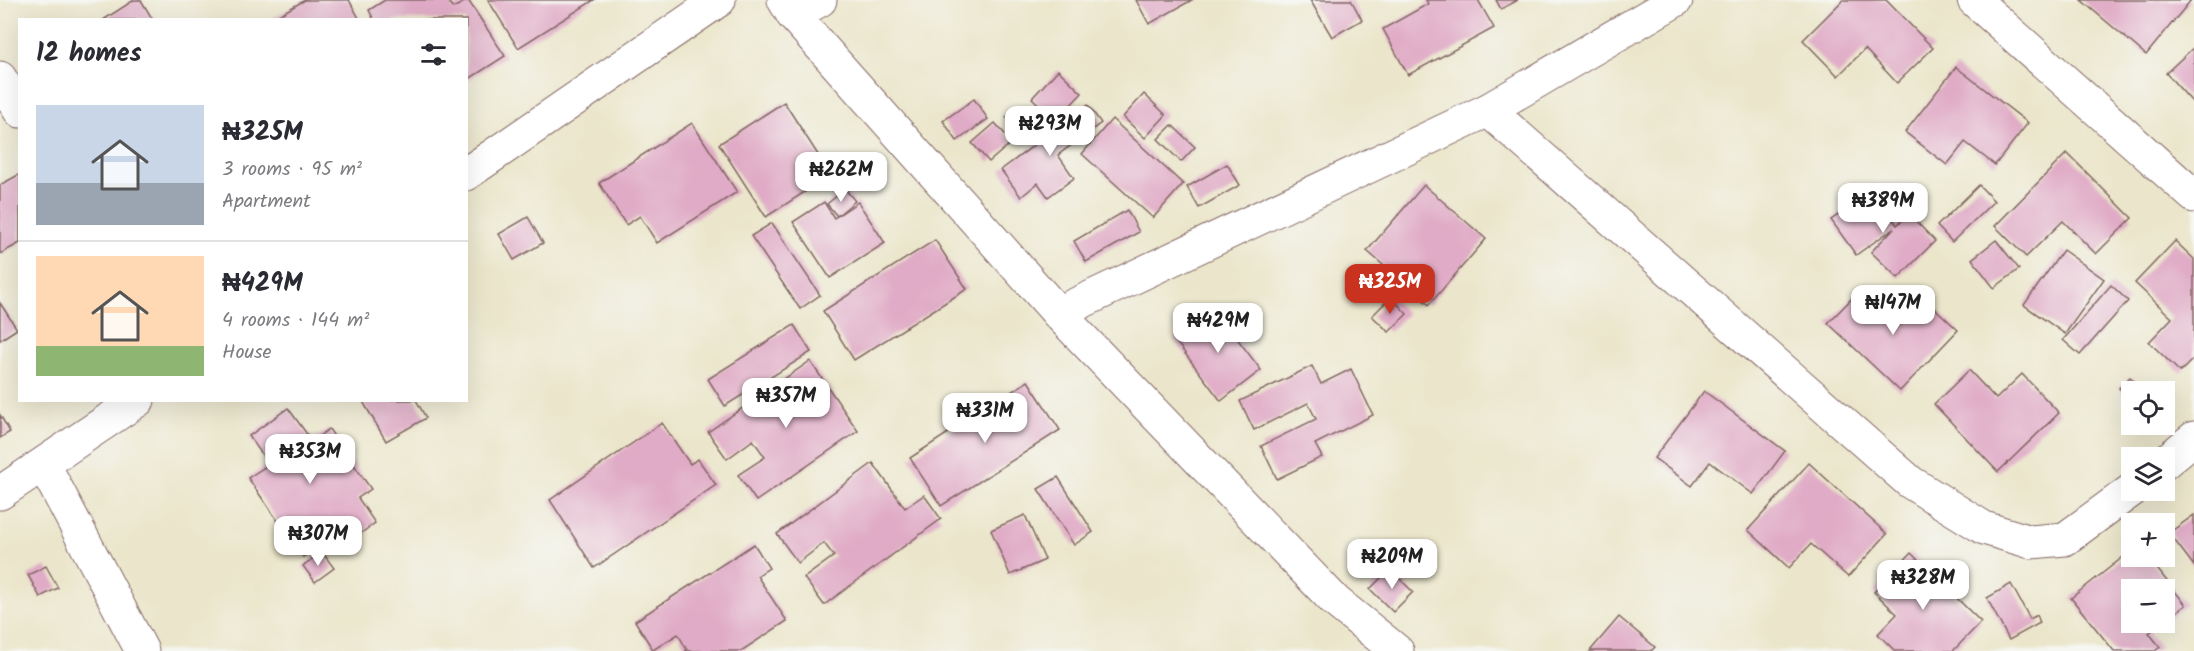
<!DOCTYPE html>
<html lang="en">
<head>
<meta charset="utf-8">
<style>
  body { margin:0; font-family:Kalam,sans-serif; background:#f2f2f3; color:#2b2b33; height:100vh; display:flex; flex-direction:column; font-size:22px; white-space:nowrap }
  * { box-sizing:border-box; margin:0 }
  p { font-size:20px; color:#7c7c81 }
  .icon { flex:none; width:33px; height:33px; fill:none; stroke:currentColor; stroke-width:2; stroke-linecap:round; stroke-linejoin:round }
  .map { position:relative; flex:1; overflow:hidden }
  .details { position:absolute; left:18px; top:18px; width:450px; height:384px; display:flex; flex-direction:column; background:#fff; border-radius:0px; box-shadow:0 6px 24px #0002 }
  .details>* { flex:none }
  .fabs { position:absolute; left:2121px; top:381px; display:grid; gap:12px }
  .fabs a { display:grid; place-items:center; width:54px; height:54px; border-radius:0px; background:#fff; box-shadow:0 6px 24px #0002; font-size:30px }
  .price { position:absolute; translate:-50% -51px; padding:0 14px; border-radius:12px; background:#fff; color:#222; font-size:20px; line-height:39px; filter:drop-shadow(0 2px 3px #0008) }
  .price::after { content:''; position:absolute; left:50%; top:36px; width:18px; height:14px; margin-left:-9px; background:inherit; clip-path:polygon(0 0,100% 0,50% 100%) }
  .price.active { background:#c8321e; color:#fff }
  ul { padding:0; list-style:none }
  li { display:flex; align-items:center; gap:18px; height:150px; padding:0 18px }
  li+li { border-top:2px solid #e1e1e2 }
  li span { display:grid; place-items:center; flex:none; width:168px; height:120px; border-radius:0px; color:#555 }
  li>.icon { margin-inline-start:auto }
  span .icon { width:72px; height:72px; fill:#fffc; stroke-width:1 }
  li b { font-size:26px }
  h2 { display:flex; justify-content:space-between; align-items:center; height:72px; padding:0 18px; font-size:26px }
  .map>svg:first-child { display:block }
  .building { fill:#e0abc6 }
  .lines { fill:none; stroke-linecap:round; stroke-linejoin:round }
  .minor-casing { stroke:#826563; stroke-width:35 }
  .minor { stroke:#fff; stroke-width:33 }
</style>
</head>
<body>
<div class="map">
<svg width="2194" height="651" viewBox="0 0 2194 651">
  <rect width="100%" height="100%" fill="#f6f6f2"/>
  <filter id="ink" filterUnits="userSpaceOnUse"><feTurbulence type="fractalNoise" baseFrequency=".0167" numOctaves="2"/><feDisplacementMap in="SourceGraphic" scale="12" xChannelSelector="R" yChannelSelector="G"/><feConvolveMatrix kernelMatrix="1 2 1 2 8 2 1 2 1" color-interpolation-filters="sRGB"/></filter>
  <filter id="wash" filterUnits="userSpaceOnUse"><feTurbulence type="fractalNoise" baseFrequency=".008" numOctaves="4" result="noise"/><feDisplacementMap in="SourceGraphic" scale="24" xChannelSelector="R" yChannelSelector="G"/><feGaussianBlur stdDeviation="1.35" result="paint"/><feColorMatrix in="noise" values="0 0 0 0 0 0 0 0 0 0 0 0 0 0 0 0 0 1.4 0 .05"/><feComposite in="paint" operator="in"/></filter>
  <g filter="url(#wash)">
    <rect width="100%" height="100%" fill="#ebe6cb"/>
    <g id="blocks">
      <!-- building -->
      <g class="building">
        <path d="M134,0H141L153,20H103Z"/>
        <path d="M305,0H349L360,20H270Z"/>
        <path d="M385,0H447L453,8L468,0L505,56L466,81V20H374L369,10Z"/>
        <path d="M488,0H594L518,48Z"/>
        <path d="M1136,0H1192L1149,24Z"/>
        <path d="M1310,0H1351L1362,20L1332,37Z"/>
        <path d="M1426,0H1478L1494,28L1408,75L1383,29L1428,4Z"/>
        <path d="M1496,0H1518L1501,9Z"/>
        <path d="M1843,0H1886L1933,48L1897,83L1865,49L1838,76L1803,40Z"/>
        <path d="M2081,0H2191L2146,55Z"/>
        <path d="M2194,47V104L2166,73Z"/>
        <path d="M1956,67L2028,123L1995,165L1965,142L1947,165L1905,132Z"/>
        <path d="M1058,70L1082,93L1056,121L1032,98Z"/>
        <path d="M1144,94L1166,115L1145,138L1123,117Z"/>
        <path d="M974,99L988,119L957,141L943,121Z"/>
        <path d="M784,102L831,175L766,217L719,144Z"/>
        <path d="M1025,105L1038,124L1019,136L1006,117Z"/>
        <path d="M1088,105L1101,123L1058,155L1074,178L1048,197L1038,183L1021,197L1001,170Z"/>
        <path d="M1112,119L1183,184L1153,218L1082,154Z"/>
        <path d="M692,123L737,192L657,243L640,216L626,225L599,183Z"/>
        <path d="M995,123L1012,142L989,162L972,143Z"/>
        <path d="M1172,125L1195,147L1181,162L1158,139Z"/>
        <path d="M2067,153L2132,218L2096,254L2063,221L2026,257L1995,226Z"/>
        <path d="M1227,164L1240,185L1199,208L1187,187Z"/>
        <path d="M20,174V243L0,254V185Z"/>
        <path d="M1424,185L1486,239L1429,305L1367,251Z"/>
        <path d="M1979,185L1994,201L1952,242L1937,226Z"/>
        <path d="M845,189L855,201L837,216L827,204Z"/>
        <path d="M1873,191L1897,225L1909,214L1935,241L1898,278L1871,252L1894,228L1856,255L1831,220Z"/>
        <path d="M824,202L834,218L858,202L885,243L830,278L793,222Z"/>
        <path d="M1127,210L1139,232L1086,262L1074,241Z"/>
        <path d="M528,217L543,243L514,260L499,234Z"/>
        <path d="M772,223L820,295L800,309L751,236Z"/>
        <path d="M935,240L967,289L854,360L823,311Z"/>
        <path d="M1996,240L2019,269L1994,288L1972,259Z"/>
        <path d="M2175,241L2194,259V358L2180,372L2149,342L2172,318L2135,283Z"/>
        <path d="M2063,250L2104,279L2065,334L2024,305Z"/>
        <path d="M2111,285L2128,301L2080,355L2063,340Z"/>
        <path d="M1862,288L1900,325L1925,299L1958,330L1900,391L1828,323Z"/>
        <path d="M1391,297L1407,314L1389,332L1372,316Z"/>
        <path d="M0,303L17,329L0,340Z"/>
        <path d="M1214,308L1261,370L1221,401L1174,339Z"/>
        <path d="M794,325L811,352L725,406L708,379Z"/>
        <path d="M810,361L858,431L756,501L738,475L765,457L753,440L727,459L708,432Z"/>
        <path d="M1312,366L1321,384L1351,369L1373,415L1315,444L1322,457L1277,479L1261,446L1316,419L1308,403L1254,430L1240,401Z"/>
        <path d="M1969,370L1996,399L2022,374L2059,413L1998,472L1934,404Z"/>
        <path d="M2130,377L2145,392H2132V400L2119,388Z"/>
        <path d="M1028,381L1060,430L941,506L910,458Z"/>
        <path d="M1704,391L1785,451L1753,494L1710,462L1692,486L1654,458Z"/>
        <path d="M362,400H416L426,418L386,441Z"/>
        <path d="M288,408L312,441L329,429L371,489L358,498L375,523L338,550L329,538L303,557L248,478L269,464L249,436Z"/>
        <path d="M0,415L10,432L0,438Z"/>
        <path d="M662,423L690,464L698,459L716,485L594,568L550,500Z"/>
        <path d="M873,463L905,508L924,495L941,519L824,605L804,578L834,556L824,543L798,563L777,534Z"/>
        <path d="M1809,463L1887,534L1848,577L1811,544L1789,568L1748,530Z"/>
        <path d="M1058,477L1093,532L1074,545L1038,489Z"/>
        <path d="M1025,515L1045,560L1010,575L991,530Z"/>
        <path d="M2194,515V566L2169,533Z"/>
        <path d="M754,544L769,568L757,576L787,621L741,651H685L687,650L678,634L653,650L635,621Z"/>
        <path d="M2132,550V556H2147L2186,605L2164,621V590H2132V622H2163L2149,633L2160,647L2155,651H2114L2071,598Z"/>
        <path d="M322,552L334,568L315,582L303,566Z"/>
        <path d="M1911,553L1981,622L1953,651H1895L1878,634L1897,614L1874,592Z"/>
        <path d="M46,566L58,588L40,597L28,575Z"/>
        <path d="M1390,569L1413,592L1393,612L1370,589Z"/>
        <path d="M2011,584L2030,619L2037,615L2040,623L2009,640L1987,598Z"/>
        <path d="M1619,617L1655,647L1651,651H1590Z"/>
      </g>
    </g>
  </g>
  <g filter="url(#ink)">
    <use href="#blocks" fill-opacity="0" stroke="#826563" stroke-width="1.5"/>
    <g class="lines">
      <defs>
        <g id="minor">
          <path d="M784,0L793,15L1058,313L1335,601L1397,651"/>
          <path d="M1974,0L2194,196"/>
          <path d="M793,15L820,0"/>
          <path d="M0,78L20,111"/>
          <path d="M1488,110L1910,482L1984,528L2031,542L2065,539L2132,490"/>
          <path d="M466,174L719,0"/>
          <path d="M1058,313L1488,110L1676,0"/>
          <path d="M2164,463L2194,438"/>
          <path d="M44,465L142,651"/>
          <path d="M0,493L138,400"/>
        </g>
      </defs>
      <!-- minor casing -->
      <use href="#minor" class="minor-casing"/>
      <!-- minor -->
      <use href="#minor" class="minor"/>
    </g>
  </g>
</svg>
<div class="fabs">
<a><svg class="icon" aria-label="locate" viewBox="0 0 24 24"><circle cx="12" cy="12" r="6"/><path d="M12 2v4M12 18v4M2 12h4M18 12h4"/></svg></a>
<a><svg class="icon" aria-label="layers" viewBox="0 0 24 24"><path d="M12 4l9 5-9 5-9-5zM3 14l9 5 9-5"/></svg></a>
<a>+</a>
<a>−</a>
</div>
<b class="price" style="left:1050px;top:157px">₦293M</b>
<b class="price" style="left:841px;top:203px">₦262M</b>
<b class="price" style="left:1883px;top:234px">₦389M</b>
<b class="price active" style="left:1390px;top:315px">₦325M</b>
<b class="price" style="left:1893px;top:336px">₦147M</b>
<b class="price" style="left:1218px;top:354px">₦429M</b>
<b class="price" style="left:786px;top:429px">₦357M</b>
<b class="price" style="left:985px;top:444px">₦331M</b>
<b class="price" style="left:310px;top:485px">₦353M</b>
<b class="price" style="left:318px;top:567px">₦307M</b>
<b class="price" style="left:1392px;top:590px">₦209M</b>
<b class="price" style="left:1923px;top:611px">₦328M</b>
<section class="details">
<h2>12 homes<svg class="icon" aria-label="filters" viewBox="0 0 24 24"><path d="M4 7h16M4 17h16"/><circle cx="9" cy="7" r="2"/><circle cx="15" cy="17" r="2"/></svg></h2>
<ul>
<li><span style="background:linear-gradient(#c9d6e8 65%,#9aa5b1 0)"><svg class="icon" aria-label="home" viewBox="0 0 24 24"><path d="M3 11l9-7 9 7M6 9v11h12V9"/></svg></span><div><b>₦325M</b><p>3 rooms · 95 m²</p><p>Apartment</p></div></li>
<li><span style="background:linear-gradient(#ffd9b3 75%,#8fb573 0)"><svg class="icon" aria-label="home" viewBox="0 0 24 24"><path d="M3 11l9-7 9 7M6 9v11h12V9"/></svg></span><div><b>₦429M</b><p>4 rooms · 144 m²</p><p>House</p></div></li>
</ul>
</section>
</div>
</body>
</html>
